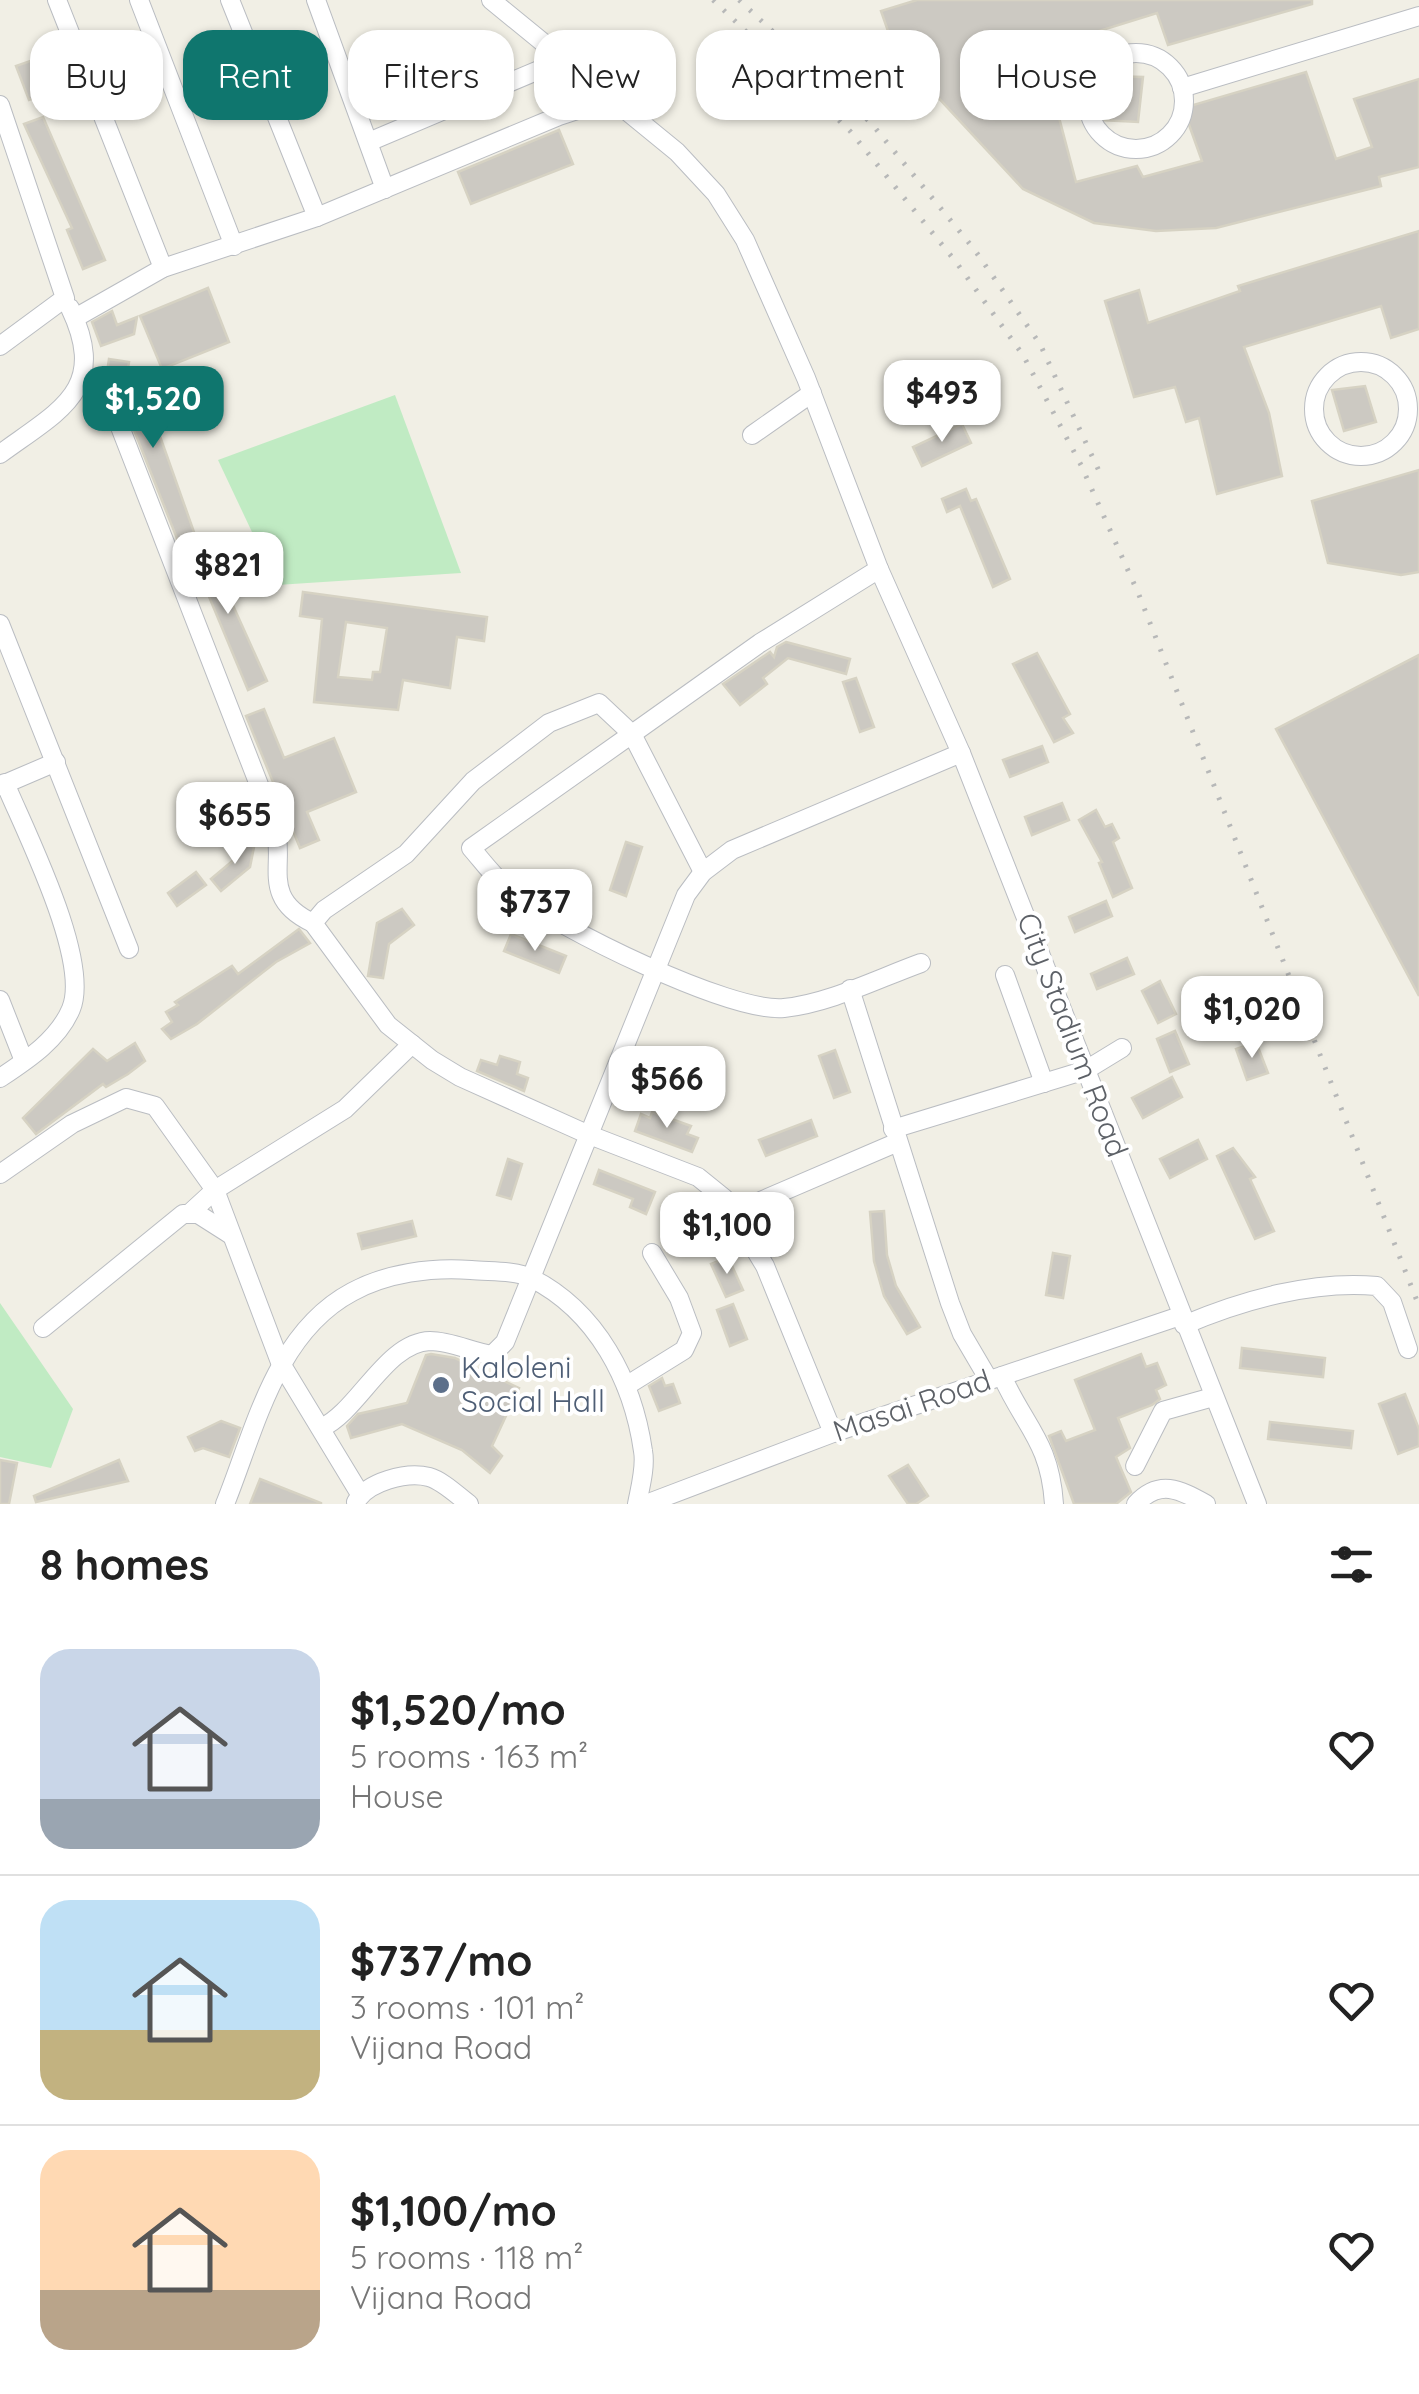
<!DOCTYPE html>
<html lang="en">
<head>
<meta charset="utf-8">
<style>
  body { margin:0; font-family:Quicksand,sans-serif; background:#f6f6f6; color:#222; height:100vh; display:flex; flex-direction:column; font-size:38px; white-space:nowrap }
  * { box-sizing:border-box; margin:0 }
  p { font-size:32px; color:#767676 }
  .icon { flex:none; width:55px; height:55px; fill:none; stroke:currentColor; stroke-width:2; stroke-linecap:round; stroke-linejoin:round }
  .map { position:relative; height:1504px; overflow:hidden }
  .drawer { display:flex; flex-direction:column; background:#fff; flex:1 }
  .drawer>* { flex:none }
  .hud { position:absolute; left:30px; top:30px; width:1360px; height:90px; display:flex; gap:20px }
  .price { position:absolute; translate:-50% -85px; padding:0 22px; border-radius:20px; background:#fff; color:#222; font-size:32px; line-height:65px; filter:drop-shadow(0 2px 5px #0008) }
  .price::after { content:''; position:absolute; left:50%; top:60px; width:30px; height:22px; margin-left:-15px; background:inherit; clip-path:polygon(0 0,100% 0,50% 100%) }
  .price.selected { background:#0f766e; color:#fff }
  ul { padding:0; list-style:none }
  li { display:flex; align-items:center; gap:30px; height:250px; padding:0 40px }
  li+li { border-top:2px solid #e0e0e0 }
  li span { display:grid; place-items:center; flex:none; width:280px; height:200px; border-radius:30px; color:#555 }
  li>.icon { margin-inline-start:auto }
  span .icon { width:120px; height:120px; fill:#fffc; stroke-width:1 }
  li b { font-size:42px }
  h2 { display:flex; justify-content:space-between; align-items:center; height:120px; padding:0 40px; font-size:42px }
  .tag { padding:0 35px; border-radius:30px; background:#fff; box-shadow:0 2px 8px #0004; font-size:35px; line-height:90px }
  .tag.selected { background:#0f766e; color:#fff }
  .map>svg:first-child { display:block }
  .green { fill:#c0ebc3 }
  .building { fill:#ccc9c2; stroke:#d6d2c3; stroke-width:2.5; fill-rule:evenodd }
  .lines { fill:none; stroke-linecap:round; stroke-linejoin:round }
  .minor-casing { stroke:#babdc2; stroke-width:20 }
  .minor { stroke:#fff; stroke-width:18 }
  .rail { stroke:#b7b8b8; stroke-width:5; stroke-dasharray:2.5 12; stroke-linecap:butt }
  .service-dot { fill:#5c6f8a; stroke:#fff; stroke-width:4 }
  .labels { text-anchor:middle; stroke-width:8; stroke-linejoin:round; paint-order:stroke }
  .street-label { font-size:30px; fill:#5d6167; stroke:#fff }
  .service-label { font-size:30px; fill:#4e5e75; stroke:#fff; text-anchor:start }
</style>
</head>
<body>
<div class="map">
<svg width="1419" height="1504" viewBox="0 0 1419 1504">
  <rect width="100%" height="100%" fill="#f1efe5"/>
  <!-- green -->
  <g class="green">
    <path d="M395,395L461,573L277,585L218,460Z"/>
    <path d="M0,1303L73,1409L51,1468L0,1457Z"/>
  </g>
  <!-- building -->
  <g class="building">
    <path d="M917,0H1312V4L1168,45L1157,13L1041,49L1076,182L1137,166L1143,177L1202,161L1183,108L1306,72L1336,159L1372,147L1354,99L1419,79V167L1379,177L1381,186L1216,228L1156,231L1094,223L1023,189L895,51L881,11Z"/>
    <path d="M33,60L46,94L29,100L16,66Z"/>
    <path d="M1107,76L1143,77L1138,122L1101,120Z"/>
    <path d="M43,117L105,260L83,269L67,230L72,228L24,124Z"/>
    <path d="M559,130L573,164L471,204L458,172Z"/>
    <path d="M1419,231V329L1391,338L1381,306L1244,347L1269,413L1282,476L1217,494L1199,418L1186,422L1175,387L1134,397L1105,301L1139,290L1148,323L1240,291L1238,286Z"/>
    <path d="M208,288L229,342L162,369L140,316Z"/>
    <path d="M112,311L117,325L137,317L134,334L101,346L92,322Z"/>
    <path d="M109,359L129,362L123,399L144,391L195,535L178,541L115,382L106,379Z"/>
    <path d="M1365,386L1376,422L1344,431L1332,390Z"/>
    <path d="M962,424L971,443L922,466L913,447Z"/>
    <path d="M1419,470V572L1401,575L1328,563L1312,501Z"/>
    <path d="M966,489L971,501L976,499L1010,579L993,587L960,506L947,512L942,499Z"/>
    <path d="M211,544L222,581L267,681L248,690L190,551Z"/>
    <path d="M303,592L487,617L484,641L457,637L450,688L403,680L398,710L314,702L322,619L300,616ZM346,622L387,628L380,672H373L372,680L338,677Z"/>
    <path d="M786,642L850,659L846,674L788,658L763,678L767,684L740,705L723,684L770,652L774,657L777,647Z"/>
    <path d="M1037,653L1070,714L1063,718L1073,733L1054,742L1013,664Z"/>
    <path d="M1419,655V996L1276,729Z"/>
    <path d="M856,678L874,727L860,732L843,682Z"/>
    <path d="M264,709L284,758L334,738L356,792L307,812L319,840L300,848L246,716Z"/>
    <path d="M1042,746L1048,762L1010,777L1003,760Z"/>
    <path d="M1062,803L1069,820L1032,835L1025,817Z"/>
    <path d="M1096,810L1105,827L1112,824L1119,838L1113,842L1132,888L1113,897L1099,863L1102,862L1079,820Z"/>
    <path d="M239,842L254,847L250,867L221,891L211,879L236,858Z"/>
    <path d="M626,842L642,847L626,896L610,890Z"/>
    <path d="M196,872L206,885L177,906L168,893Z"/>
    <path d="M1106,901L1112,916L1075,932L1069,917Z"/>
    <path d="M402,909L414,925L389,944L383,978L368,976L377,923Z"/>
    <path d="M299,929L310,943L276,962L197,1024L171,1039L162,1029L172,1022L166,1012L178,1005L175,1002L232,966L238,974Z"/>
    <path d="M511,934L566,956L559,973L504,951Z"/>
    <path d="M1127,958L1134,974L1097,989L1091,974Z"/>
    <path d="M1160,981L1176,1014L1158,1023L1142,991Z"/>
    <path d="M1175,1031L1189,1064L1170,1072L1157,1039Z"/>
    <path d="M1256,1042L1268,1073L1247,1080L1236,1049Z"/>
    <path d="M135,1043L145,1061L128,1074L106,1087L103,1084L36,1134L23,1118L93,1049L107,1061Z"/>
    <path d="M835,1050L850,1092L834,1098L819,1056Z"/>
    <path d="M500,1056L520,1062L517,1074L528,1078L524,1091L477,1071L481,1060L497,1065Z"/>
    <path d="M1172,1077L1182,1097L1143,1118L1132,1098Z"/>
    <path d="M652,1112L691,1126L687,1134L698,1138L692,1152L635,1131L641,1114L650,1118Z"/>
    <path d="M811,1120L817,1136L766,1156L759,1140Z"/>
    <path d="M1198,1140L1207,1159L1170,1178L1160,1159Z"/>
    <path d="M1233,1148L1255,1177L1250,1179L1274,1231L1255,1239L1217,1156Z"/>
    <path d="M508,1159L522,1164L511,1199L497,1195Z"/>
    <path d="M599,1170L655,1192L646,1214L630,1207L633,1199L594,1184Z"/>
    <path d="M884,1211L887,1255L896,1286L920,1327L907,1334L884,1296L874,1261L870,1212Z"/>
    <path d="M412,1221L416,1236L362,1249L358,1234Z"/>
    <path d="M1053,1253L1070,1256L1063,1298L1046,1295Z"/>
    <path d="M728,1257L743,1290L726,1297L711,1264Z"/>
    <path d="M733,1304L747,1339L730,1346L717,1310Z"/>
    <path d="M1242,1348L1325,1358L1323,1377L1240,1368Z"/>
    <path d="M431,1354L455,1358L519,1388L492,1446L502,1456L490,1473L462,1450L402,1424L351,1438L347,1426L358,1414L407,1403L426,1355Z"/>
    <path d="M1141,1354L1146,1367L1157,1363L1166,1385L1156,1390L1160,1399L1152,1405L1118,1418L1130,1448L1116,1457L1131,1492L1116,1504H1074L1049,1436L1061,1431L1066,1441L1095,1430L1075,1380Z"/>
    <path d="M662,1378L665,1386L673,1384L680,1403L659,1411L649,1386Z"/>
    <path d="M1405,1394L1419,1429V1446L1398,1454L1379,1404Z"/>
    <path d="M221,1421L240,1428L229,1457L203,1448L195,1451L188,1437Z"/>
    <path d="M1270,1422L1353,1431L1351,1448L1268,1439Z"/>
    <path d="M0,1460L17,1463L9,1504H0Z"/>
    <path d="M119,1460L128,1481L36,1502L34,1496Z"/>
    <path d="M908,1465L928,1496L916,1504H908L889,1476Z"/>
    <path d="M260,1479L321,1503V1504H250Z"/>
  </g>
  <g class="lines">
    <defs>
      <g id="minor">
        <path d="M57,0L163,268"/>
        <path d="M139,0L234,246"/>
        <path d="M230,0L317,217"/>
        <path d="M316,0L385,189"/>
        <path d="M491,0L677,152L716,194L745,240L806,378L879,569L961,753L1257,1504"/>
        <circle cx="1136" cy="101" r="48"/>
        <path d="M1182,88L1419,16"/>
        <path d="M0,105L65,298L0,346"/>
        <path d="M371,141L565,59"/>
        <path d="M75,318L163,268L317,217L559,116L614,98"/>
        <circle cx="1361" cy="409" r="47"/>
        <path d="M85,377L105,396L120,427L275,826C286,863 259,898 313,923"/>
        <path d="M752,435L812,393"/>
        <path d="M0,454C60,410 109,390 70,308"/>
        <path d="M0,624L129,949"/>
        <path d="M0,786L56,762"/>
        <path d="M703,872L632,734L471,848C484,863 497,881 513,893C557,927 730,1013 784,1008C830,1003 877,979 921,963"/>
        <path d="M1005,975L1044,1083"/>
        <path d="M850,989L950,1303L962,1334L989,1380"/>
        <path d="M0,1000L24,1061"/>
        <path d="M0,1078C27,1060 58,1040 71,1009C91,961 26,833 5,783"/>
        <path d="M893,1129L1086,1070L1122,1048"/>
        <path d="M0,1174L72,1124L126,1098L155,1106L215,1190L280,1362L360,1494"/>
        <path d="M191,1212L215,1190L345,1109L412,1044"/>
        <path d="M735,1212L898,1142"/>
        <path d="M1184,1325C1242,1300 1314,1280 1377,1286L1392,1302L1408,1349"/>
        <path d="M43,1328L183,1214H198L231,1235"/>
        <path d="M1002,1376C1025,1427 1050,1442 1054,1504"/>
        <path d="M626,1386L684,1350L692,1333L679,1298L652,1253"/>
        <path d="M321,1428C358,1412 386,1342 430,1341C451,1341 472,1352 492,1355L505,1342L686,895L703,872L732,850L961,753"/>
        <path d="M833,1433L765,1266L724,1198L698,1177L587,1134L460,1077L432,1060L388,1025L313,923L324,910L406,854L473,781L549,723L599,703L632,734L760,643L879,569"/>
        <path d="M1135,1466L1163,1411L1213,1397"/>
        <path d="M356,1502C367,1482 407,1471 429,1477C443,1481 457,1495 469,1504"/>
        <path d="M225,1504C255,1430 275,1333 352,1292C387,1273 431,1267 471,1270C489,1272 514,1270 531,1278C597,1311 633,1381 643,1451C646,1467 640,1488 637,1504"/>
        <path d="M646,1504L833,1433L1180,1316"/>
        <path d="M1136,1504C1159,1479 1179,1489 1206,1504"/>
      </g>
    </defs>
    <!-- minor casing -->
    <use href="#minor" class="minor-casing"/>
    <!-- minor -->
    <use href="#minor" class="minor"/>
    <!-- rail -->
    <g class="rail">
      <path d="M713,0L850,131L956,262L1023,355L1081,465L1139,595L1419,1306"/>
      <path d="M739,0L871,123L974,249L1040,344L1099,471"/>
    </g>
  </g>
  <!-- markers -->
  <circle class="service-dot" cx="441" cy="1385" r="10"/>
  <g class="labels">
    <!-- street labels -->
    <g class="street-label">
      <text transform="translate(1072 1035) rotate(69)" y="10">City Stadium Road</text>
      <text transform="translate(912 1406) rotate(-19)" y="10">Masai Road</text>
    </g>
    <!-- service labels -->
    <g class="service-label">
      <text x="461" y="1378">Kaloleni<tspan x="461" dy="34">Social Hall</tspan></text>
    </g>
  </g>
</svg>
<b class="price" style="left:942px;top:445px">$493</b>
<b class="price selected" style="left:153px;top:451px">$1,520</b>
<b class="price" style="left:228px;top:617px">$821</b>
<b class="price" style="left:235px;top:867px">$655</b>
<b class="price" style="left:535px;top:954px">$737</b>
<b class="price" style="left:1252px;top:1061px">$1,020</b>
<b class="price" style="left:667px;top:1131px">$566</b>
<b class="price" style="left:727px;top:1277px">$1,100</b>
<div class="hud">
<a class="tag">Buy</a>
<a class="tag selected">Rent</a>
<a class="tag">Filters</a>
<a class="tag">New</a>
<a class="tag">Apartment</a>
<a class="tag">House</a>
</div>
</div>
<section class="drawer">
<h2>8 homes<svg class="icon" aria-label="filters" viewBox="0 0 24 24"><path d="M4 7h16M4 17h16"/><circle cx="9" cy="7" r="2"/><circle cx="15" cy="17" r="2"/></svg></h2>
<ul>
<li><span style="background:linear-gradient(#c9d6e8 75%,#9aa5b1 0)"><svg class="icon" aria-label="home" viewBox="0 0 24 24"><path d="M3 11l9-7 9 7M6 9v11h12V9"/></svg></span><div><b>$1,520/mo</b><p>5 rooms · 163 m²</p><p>House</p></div><svg class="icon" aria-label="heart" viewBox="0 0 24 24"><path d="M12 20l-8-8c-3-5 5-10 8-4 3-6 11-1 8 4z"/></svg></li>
<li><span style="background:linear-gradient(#bfe0f5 65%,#c2b280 0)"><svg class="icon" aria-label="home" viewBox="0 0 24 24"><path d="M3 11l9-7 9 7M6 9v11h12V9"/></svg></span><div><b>$737/mo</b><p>3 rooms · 101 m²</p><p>Vijana Road</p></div><svg class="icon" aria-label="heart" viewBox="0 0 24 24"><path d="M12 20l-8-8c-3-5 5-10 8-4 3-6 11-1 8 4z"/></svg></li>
<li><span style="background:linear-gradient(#ffd9b3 70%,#b9a48a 0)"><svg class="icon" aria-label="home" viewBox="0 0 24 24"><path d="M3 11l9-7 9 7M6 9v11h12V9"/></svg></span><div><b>$1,100/mo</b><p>5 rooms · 118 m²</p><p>Vijana Road</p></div><svg class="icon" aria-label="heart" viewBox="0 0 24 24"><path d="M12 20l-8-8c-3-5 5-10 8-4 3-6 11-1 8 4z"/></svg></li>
</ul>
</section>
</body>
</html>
